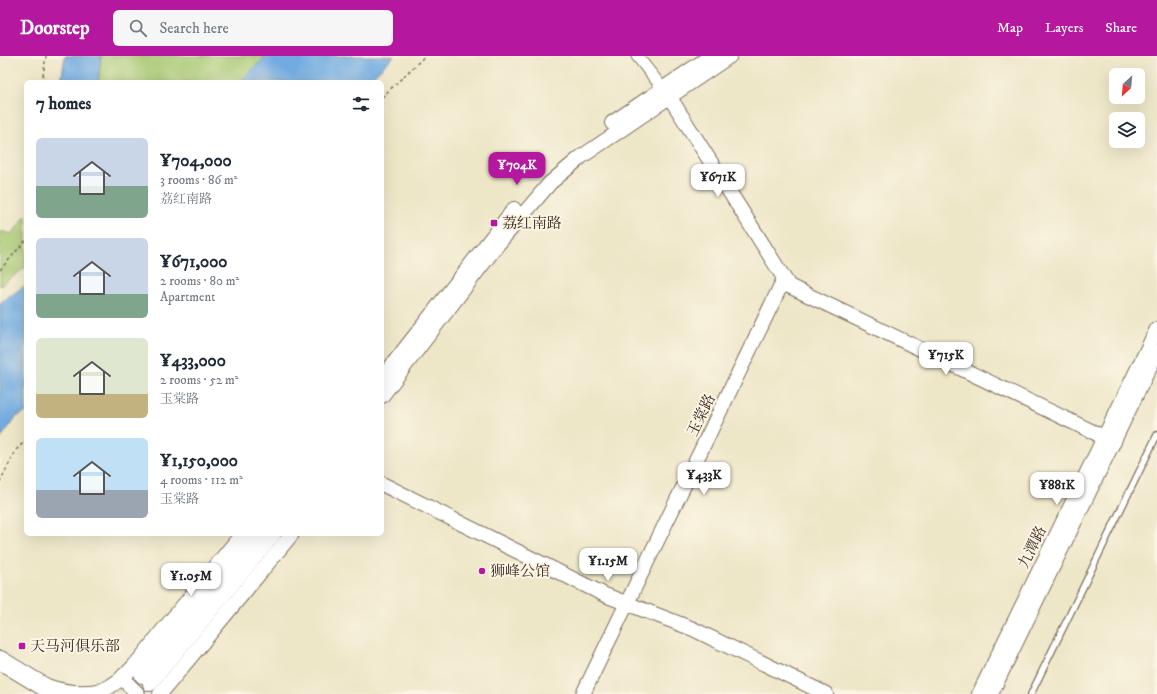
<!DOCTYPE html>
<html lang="en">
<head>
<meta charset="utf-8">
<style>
  body { margin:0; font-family:"IM FELL DW Pica","Noto Serif SC",serif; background:#f6f6f7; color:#1f2937; height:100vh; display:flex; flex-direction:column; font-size:15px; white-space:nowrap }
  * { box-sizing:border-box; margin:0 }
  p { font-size:13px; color:#747a83 }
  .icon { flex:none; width:22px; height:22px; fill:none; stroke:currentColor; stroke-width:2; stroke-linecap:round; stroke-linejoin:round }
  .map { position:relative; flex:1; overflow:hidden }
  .drawer { position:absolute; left:24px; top:24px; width:360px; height:456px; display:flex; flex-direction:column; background:#fff; border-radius:6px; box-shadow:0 4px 16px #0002 }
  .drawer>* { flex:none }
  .needle { width:26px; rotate:206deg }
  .fabs { position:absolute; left:1109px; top:12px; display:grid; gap:8px }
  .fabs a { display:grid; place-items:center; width:36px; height:36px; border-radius:6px; background:#fff; box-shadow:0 4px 16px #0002; font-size:20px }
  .price { position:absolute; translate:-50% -34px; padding:0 9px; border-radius:8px; background:#fff; color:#222; font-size:13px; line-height:26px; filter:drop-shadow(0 1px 2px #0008) }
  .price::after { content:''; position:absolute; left:50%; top:24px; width:12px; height:9px; margin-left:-6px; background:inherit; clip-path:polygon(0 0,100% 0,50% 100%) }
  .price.selected { background:#b5179e; color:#fff }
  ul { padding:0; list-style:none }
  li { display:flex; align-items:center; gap:12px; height:100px; padding:0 12px }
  li span { display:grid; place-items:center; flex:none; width:112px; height:80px; border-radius:6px; color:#555 }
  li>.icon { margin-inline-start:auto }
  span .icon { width:48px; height:48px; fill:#fffc; stroke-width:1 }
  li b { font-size:17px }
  h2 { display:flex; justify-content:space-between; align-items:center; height:48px; padding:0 12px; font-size:17px }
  header { display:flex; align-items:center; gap:24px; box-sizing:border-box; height:56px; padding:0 20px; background:#b5179e; color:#fff }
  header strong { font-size:19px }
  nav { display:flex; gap:22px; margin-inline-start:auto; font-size:14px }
  .search { width:280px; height:36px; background:#f6f6f7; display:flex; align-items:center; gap:10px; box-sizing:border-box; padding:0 14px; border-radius:6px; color:#747a83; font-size:15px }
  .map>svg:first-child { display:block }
  .green { fill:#a4c770; stroke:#707847 }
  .water { fill:#71abe1; stroke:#566a80 }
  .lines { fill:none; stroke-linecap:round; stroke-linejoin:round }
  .tertiary-tunnel { stroke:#c9c0a5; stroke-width:14; stroke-dasharray:14 7; stroke-linecap:butt }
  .service-casing { stroke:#796c59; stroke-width:8 }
  .minor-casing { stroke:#796c59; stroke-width:13 }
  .tertiary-casing { stroke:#796c59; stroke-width:16 }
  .trunk-casing { stroke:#796c59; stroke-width:20 }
  .path { stroke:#796c59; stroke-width:1.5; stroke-dasharray:3 3; stroke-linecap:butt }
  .service { stroke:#fff; stroke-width:5.5 }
  .minor { stroke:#fff; stroke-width:11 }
  .tertiary { stroke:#fff; stroke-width:14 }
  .trunk { stroke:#fff; stroke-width:18 }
  .poi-dot { fill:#b5179e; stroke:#fcf5e5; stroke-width:1.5 }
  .labels { text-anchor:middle; stroke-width:4; stroke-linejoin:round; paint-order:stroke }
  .poi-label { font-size:15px; fill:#3b2a1e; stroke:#fcf5e5; text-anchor:start }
  .street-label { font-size:15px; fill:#3b2a1e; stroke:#fcf5e5 }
</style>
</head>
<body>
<header>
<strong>Doorstep</strong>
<div class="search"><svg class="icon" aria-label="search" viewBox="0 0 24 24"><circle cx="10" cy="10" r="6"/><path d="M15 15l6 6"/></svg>Search here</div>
<nav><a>Map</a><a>Layers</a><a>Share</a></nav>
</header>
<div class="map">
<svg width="1157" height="638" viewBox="0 0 1157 638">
  <rect width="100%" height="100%" fill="#fcf5e5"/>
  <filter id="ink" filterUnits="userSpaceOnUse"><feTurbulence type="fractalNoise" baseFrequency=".025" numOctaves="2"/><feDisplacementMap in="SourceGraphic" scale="8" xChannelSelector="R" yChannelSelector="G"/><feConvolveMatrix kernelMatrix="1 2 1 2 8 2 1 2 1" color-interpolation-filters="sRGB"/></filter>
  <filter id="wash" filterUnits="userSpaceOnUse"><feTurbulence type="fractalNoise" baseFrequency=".012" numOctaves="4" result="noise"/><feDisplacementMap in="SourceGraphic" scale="16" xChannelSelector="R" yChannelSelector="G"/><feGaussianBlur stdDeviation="0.9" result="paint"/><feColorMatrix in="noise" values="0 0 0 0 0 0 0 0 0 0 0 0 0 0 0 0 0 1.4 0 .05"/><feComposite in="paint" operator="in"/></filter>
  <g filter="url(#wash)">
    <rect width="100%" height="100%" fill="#ede6c7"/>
    <!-- green -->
    <g class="green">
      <path d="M101,0H266L240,26H98Z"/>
      <path d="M26,159V211L0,230V175L12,178Z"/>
    </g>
    <!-- water -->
    <g class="water">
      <path d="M65,0H101L98,26H61Z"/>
      <path d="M266,0H394L367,26H240Z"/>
      <path d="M26,229V356L16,361L0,383V247Z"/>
    </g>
  </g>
  <g filter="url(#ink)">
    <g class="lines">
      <!-- tertiary-tunnel -->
      <path class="tertiary-tunnel" d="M126,638L142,620"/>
      <defs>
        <path id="service" d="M1031,638L1157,379"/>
        <path id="minor" d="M637,0L668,39"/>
        <g id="tertiary">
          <path d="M669,40L789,230L1114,386"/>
          <path d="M612,67L711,0"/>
          <path d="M382,322L514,153"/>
          <path d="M382,340L498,188L550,127L581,101L730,0"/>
          <path d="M382,428L605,539L693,573L826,638"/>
          <path d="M124,619L127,627L138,638"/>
          <path d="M142,620L259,478"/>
          <path d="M150,628L274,478"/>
          <path d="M47,630C64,636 85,638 103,634C128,623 146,595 163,574C189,543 216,510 242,478"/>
          <path d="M160,638L292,478"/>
          <path d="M583,638L784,223"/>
          <path d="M979,638L1157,273"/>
          <path d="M991,638L1157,296"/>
        </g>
        <path id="trunk" d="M0,604L56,638"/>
      </defs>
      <!-- service casing -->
      <use href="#service" class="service-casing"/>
      <!-- minor casing -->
      <use href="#minor" class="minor-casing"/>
      <!-- tertiary casing -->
      <use href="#tertiary" class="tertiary-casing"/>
      <!-- trunk casing -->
      <use href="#trunk" class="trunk-casing"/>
      <!-- path -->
      <g class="path">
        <path d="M42,26L46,0"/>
        <path d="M382,41L425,0"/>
        <path d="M0,214L26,184"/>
        <path d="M0,426L16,394L26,384"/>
      </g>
      <!-- service -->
      <use href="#service" class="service"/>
      <!-- minor -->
      <use href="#minor" class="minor"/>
      <!-- tertiary -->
      <use href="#tertiary" class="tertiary"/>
      <!-- trunk -->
      <use href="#trunk" class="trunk"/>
    </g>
  </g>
  <!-- markers -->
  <g class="poi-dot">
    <rect x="490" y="163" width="8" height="8" rx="2"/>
    <circle cx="482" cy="515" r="4"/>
    <rect x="18" y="586" width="8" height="8" rx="2"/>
  </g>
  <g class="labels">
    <!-- poi labels -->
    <g class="poi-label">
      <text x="502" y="172">荔红南路</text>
      <text x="490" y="520">狮峰公馆</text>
      <text x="30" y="595">天马河俱乐部</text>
    </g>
    <!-- street labels -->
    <g class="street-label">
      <text transform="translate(701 359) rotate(-64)" y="5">玉棠路</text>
      <text transform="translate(1032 491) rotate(-64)" y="5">九潭路</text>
    </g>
  </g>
</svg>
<div class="fabs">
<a><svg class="needle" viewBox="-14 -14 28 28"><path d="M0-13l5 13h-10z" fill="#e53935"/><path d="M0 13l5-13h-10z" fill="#747a83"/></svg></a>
<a><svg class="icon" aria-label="layers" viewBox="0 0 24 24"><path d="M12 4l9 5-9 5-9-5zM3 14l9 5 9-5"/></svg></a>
</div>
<b class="price selected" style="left:517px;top:130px">¥704K</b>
<b class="price" style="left:718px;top:142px">¥671K</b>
<b class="price" style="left:946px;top:320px">¥715K</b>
<b class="price" style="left:704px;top:440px">¥433K</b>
<b class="price" style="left:1057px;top:450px">¥881K</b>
<b class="price" style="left:608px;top:526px">¥1.15M</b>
<b class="price" style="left:191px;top:541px">¥1.05M</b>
<section class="drawer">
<h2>7 homes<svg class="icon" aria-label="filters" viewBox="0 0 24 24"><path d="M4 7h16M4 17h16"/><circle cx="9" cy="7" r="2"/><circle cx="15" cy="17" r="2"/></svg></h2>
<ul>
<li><span style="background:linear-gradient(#c9d6e8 60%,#7fa58c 0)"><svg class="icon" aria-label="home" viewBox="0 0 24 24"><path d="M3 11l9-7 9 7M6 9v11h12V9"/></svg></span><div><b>¥704,000</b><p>3 rooms · 86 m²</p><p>荔红南路</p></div></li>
<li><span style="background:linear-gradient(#c9d6e8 70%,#7fa58c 0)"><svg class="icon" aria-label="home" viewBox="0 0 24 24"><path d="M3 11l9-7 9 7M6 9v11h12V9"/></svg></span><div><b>¥671,000</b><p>2 rooms · 80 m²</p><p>Apartment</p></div></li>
<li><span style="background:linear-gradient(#dfe7d0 70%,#c2b280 0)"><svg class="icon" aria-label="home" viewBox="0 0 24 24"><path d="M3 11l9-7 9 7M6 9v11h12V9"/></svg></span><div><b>¥433,000</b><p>2 rooms · 52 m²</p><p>玉棠路</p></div></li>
<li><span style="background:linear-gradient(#bfe0f5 65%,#9aa5b1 0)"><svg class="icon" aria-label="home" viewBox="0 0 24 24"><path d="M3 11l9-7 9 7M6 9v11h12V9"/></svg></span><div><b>¥1,150,000</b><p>4 rooms · 112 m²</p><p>玉棠路</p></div></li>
</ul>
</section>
</div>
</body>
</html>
